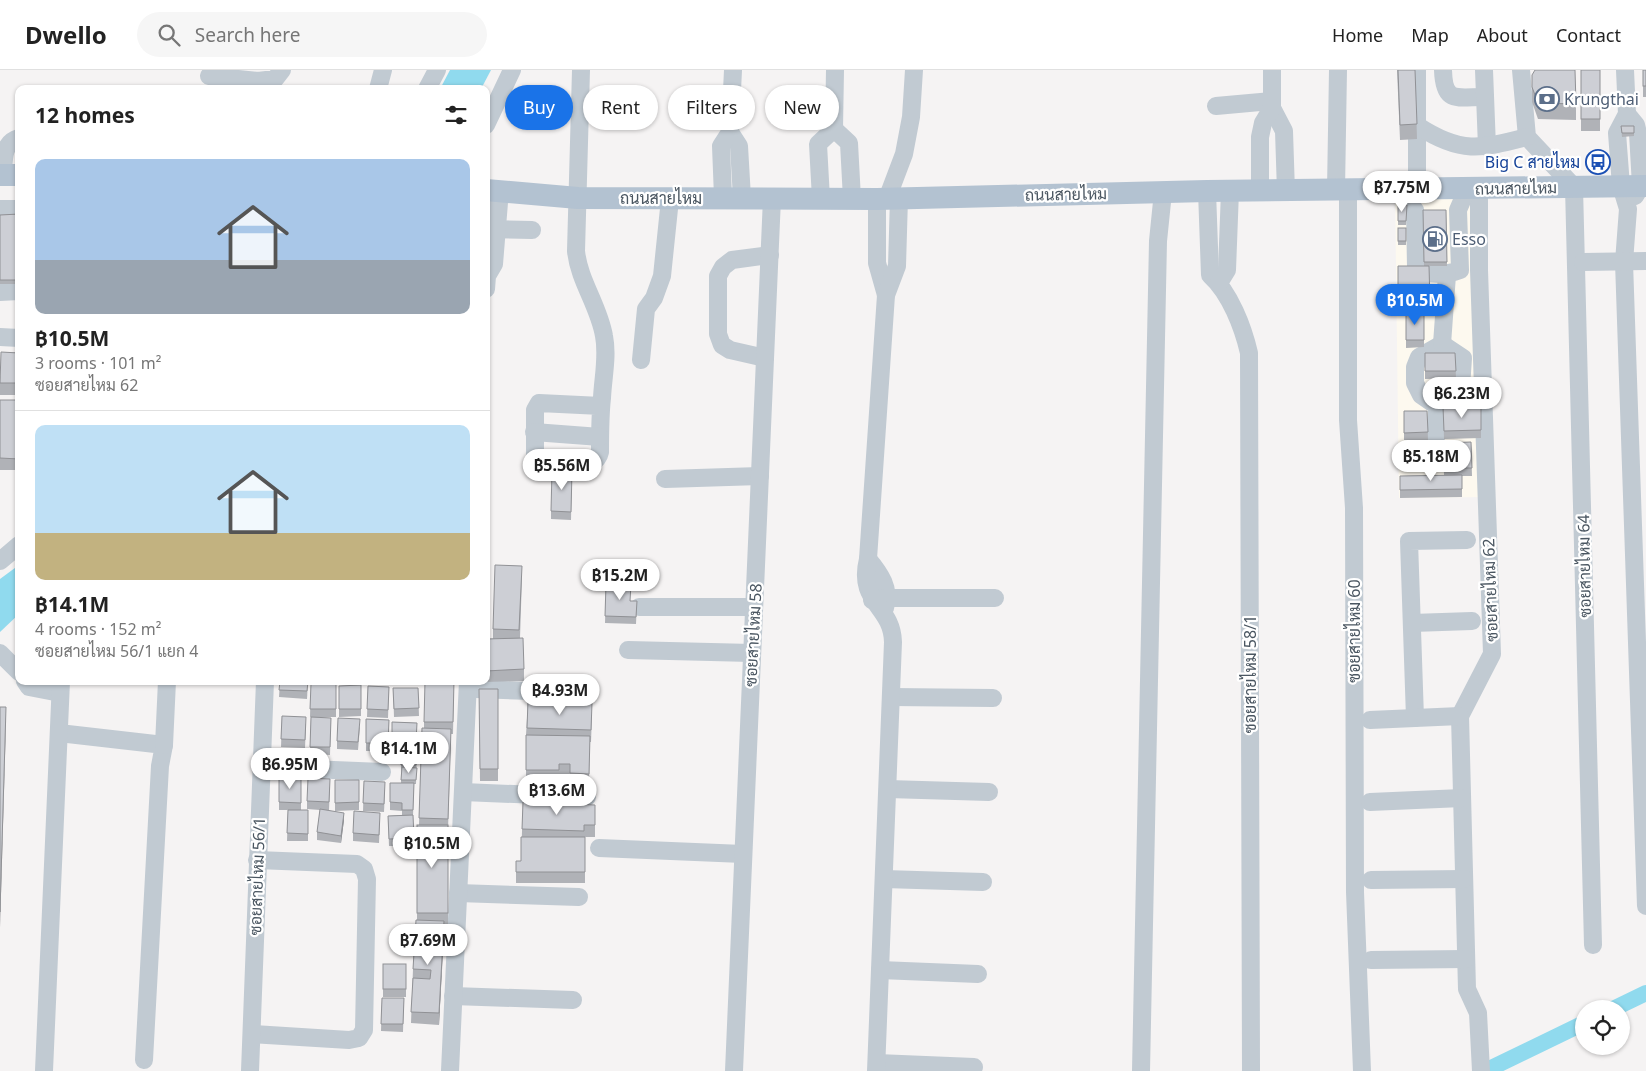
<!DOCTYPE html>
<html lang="en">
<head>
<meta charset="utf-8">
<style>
  body { margin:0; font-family:"Noto Sans",Sarabun,sans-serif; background:#f6f6f6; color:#222; height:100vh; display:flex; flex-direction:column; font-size:19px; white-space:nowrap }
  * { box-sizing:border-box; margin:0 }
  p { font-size:16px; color:#767676 }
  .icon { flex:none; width:28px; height:28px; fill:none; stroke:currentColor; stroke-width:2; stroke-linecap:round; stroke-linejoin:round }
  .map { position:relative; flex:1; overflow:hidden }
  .side { position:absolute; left:15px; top:15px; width:475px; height:600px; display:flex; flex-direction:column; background:#fff; border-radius:10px; box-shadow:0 1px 4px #0004 }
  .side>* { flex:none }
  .hud { position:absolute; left:505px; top:15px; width:475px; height:45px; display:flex; gap:10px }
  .fabs { position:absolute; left:1575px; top:930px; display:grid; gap:10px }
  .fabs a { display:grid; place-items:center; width:55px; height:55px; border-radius:50%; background:#fff; box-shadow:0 1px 4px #0004; font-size:25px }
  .price { position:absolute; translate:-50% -42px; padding:0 11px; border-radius:18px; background:#fff; color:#222; font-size:16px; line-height:32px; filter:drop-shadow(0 1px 2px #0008) }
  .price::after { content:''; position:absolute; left:50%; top:30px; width:15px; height:11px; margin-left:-8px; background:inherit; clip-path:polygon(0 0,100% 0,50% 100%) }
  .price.active { background:#1a73e8; color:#fff }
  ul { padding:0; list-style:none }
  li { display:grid; align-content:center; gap:10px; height:265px; padding:0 20px }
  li+li { border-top:1px solid #e0e0e0 }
  li span { display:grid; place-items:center; height:155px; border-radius:10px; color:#555 }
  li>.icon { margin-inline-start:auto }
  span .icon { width:90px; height:90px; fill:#fffc; stroke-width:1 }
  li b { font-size:21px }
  h2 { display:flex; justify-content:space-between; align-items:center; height:60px; padding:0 20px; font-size:21px }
  .chip { padding:0 18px; border-radius:22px; background:#fff; box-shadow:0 1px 4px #0004; font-size:18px; line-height:45px }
  .chip.active { background:#1a73e8; color:#fff }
  header { display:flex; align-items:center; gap:30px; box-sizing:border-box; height:70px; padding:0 25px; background:#fff; border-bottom:1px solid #e0e0e0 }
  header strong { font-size:24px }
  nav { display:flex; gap:28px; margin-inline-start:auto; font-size:18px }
  .search { width:350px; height:45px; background:#f6f6f6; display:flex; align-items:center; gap:12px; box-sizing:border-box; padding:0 18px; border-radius:28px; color:#767676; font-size:19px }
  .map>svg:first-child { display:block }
  .commercial { fill:#fdf9ef }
  .water { fill:#90daee }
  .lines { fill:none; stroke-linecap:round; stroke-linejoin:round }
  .canal { stroke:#90daee; stroke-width:16 }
  .minor { stroke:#c1cad2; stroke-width:18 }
  .major { stroke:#b3c2d1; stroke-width:22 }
  .wall { fill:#b0b2b7 }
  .shaded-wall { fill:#909195 }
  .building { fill:#cdcfd5; stroke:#909195 }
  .labels { text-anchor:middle; stroke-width:4.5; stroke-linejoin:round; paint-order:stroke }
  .service-label { font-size:16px; fill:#4e5e75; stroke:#fff; text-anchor:start }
  .transit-label { font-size:16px; fill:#164399; stroke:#fff; text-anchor:end }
  .street-label { font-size:16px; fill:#4a5661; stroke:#fff }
</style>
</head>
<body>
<header>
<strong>Dwello</strong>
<div class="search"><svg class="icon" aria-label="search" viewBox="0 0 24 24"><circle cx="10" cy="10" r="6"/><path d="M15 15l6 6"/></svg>Search here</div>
<nav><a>Home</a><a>Map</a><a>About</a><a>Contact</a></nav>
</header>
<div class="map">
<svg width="1646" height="1001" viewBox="0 0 1646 1001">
  <rect width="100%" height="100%" fill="#f5f3f3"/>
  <!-- commercial -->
  <path class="commercial" d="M1479,118L1488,427L1399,428L1395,119Z"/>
  <!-- water -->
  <g class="water">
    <path d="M450,0H491L481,19H440Z"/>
    <path d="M19,495V544L0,562V509Z"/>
  </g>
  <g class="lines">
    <!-- canal -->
    <g class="canal">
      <path d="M1613,939L1646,923"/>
      <path d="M1485,1001L1584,953"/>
    </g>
    <!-- minor -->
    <g class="minor">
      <path d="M581,0L576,181C579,211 599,236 604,266C608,286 603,307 602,328C600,346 600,364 600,382C596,403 550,402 535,394V340L539,333L601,336"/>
      <path d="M1417,0V120"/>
      <path d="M1443,0C1444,34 1456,27 1485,27"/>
      <path d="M1484,0L1487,77"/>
      <path d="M1521,0L1527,67L1574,117L1593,875"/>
      <path d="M1625,0L1627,44L1617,63L1621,116L1628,139L1624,192L1646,836"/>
      <path d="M209,6L258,11L275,9L282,0"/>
      <path d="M378,19L383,0"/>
      <path d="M427,19L437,0"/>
      <path d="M683,29L732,28"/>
      <path d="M1216,36L1272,31"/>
      <path d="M1272,38L1284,61L1286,122"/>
      <path d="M1627,44L1636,55L1638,63L1641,116L1635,126"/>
      <path d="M486,55L512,0"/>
      <path d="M1418,56C1461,84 1480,79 1527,67"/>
      <path d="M834,59L849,73L852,129"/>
      <path d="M730,62L739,76L742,128"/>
      <path d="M3,105C4,90 2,73 19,68"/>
      <path d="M1479,118V200L1492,584L1460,646L1467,919L1478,943L1481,1001"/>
      <path d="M1336,120L1338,0"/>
      <path d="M1348,120V350L1354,438L1355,822L1362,1001"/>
      <path d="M1207,121L1210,205C1230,223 1243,257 1249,283L1251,1001"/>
      <path d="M1260,121V67L1263,53L1272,38V0"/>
      <path d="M1398,121L1415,140L1416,197C1429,206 1446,205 1460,200L1458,140L1467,119"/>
      <path d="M723,127L721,76L730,62L733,0"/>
      <path d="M821,129L818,74L834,59L835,0"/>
      <path d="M877,129V193L886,225"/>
      <path d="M887,129L904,84L911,47L914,0"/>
      <path d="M0,139H19"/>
      <path d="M487,159L532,160"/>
      <path d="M1583,192L1646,191"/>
      <path d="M1219,213L1227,200L1230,121"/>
      <path d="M486,219L487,206L494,194L500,120"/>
      <path d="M0,222L19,221"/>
      <path d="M0,267L19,268"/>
      <path d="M1442,274L1463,288L1461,318L1437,336L1421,325L1415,313V297L1419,287Z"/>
      <path d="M1442,274L1447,205"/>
      <path d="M765,288L730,280L722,275L718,264V206L723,197L732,190L770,185"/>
      <path d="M641,290L646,239L654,228L662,206L670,129"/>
      <path d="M534,362L600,367"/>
      <path d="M1435,385L1437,336"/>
      <path d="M665,409L760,406"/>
      <path d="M868,489C880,503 891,519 885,538"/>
      <path d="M0,491L19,475"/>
      <path d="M872,530L887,528H995"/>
      <path d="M639,537H754"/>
      <path d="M1412,553L1472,551"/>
      <path d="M628,580L752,583"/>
      <path d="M0,583L19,602"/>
      <path d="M25,611L29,617L60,623"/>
      <path d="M476,619L589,623"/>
      <path d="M891,627L993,628"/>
      <path d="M1415,648L1409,471L1467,470"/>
      <path d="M1370,650L1460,646"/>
      <path d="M59,663L164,675L160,696L144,990"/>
      <path d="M164,675L167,611"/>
      <path d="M261,697L382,702"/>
      <path d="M888,719L989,722"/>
      <path d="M463,722L587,727"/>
      <path d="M1370,732L1462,728"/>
      <path d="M599,778L743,784"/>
      <path d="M884,809L983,812"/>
      <path d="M1371,810L1464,809"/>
      <path d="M458,823L579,827"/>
      <path d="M1371,890L1466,889"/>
      <path d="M880,900L978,904"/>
      <path d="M453,926L573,930"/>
      <path d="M252,964L349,970L359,968L364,960L367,809L364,799L357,794L257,790"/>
      <path d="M877,993L974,997"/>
      <path d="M44,1001L61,611"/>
      <path d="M250,1001L265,611"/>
      <path d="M450,1001L468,611"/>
      <path d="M734,1001L772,128"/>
      <path d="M876,1001L893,572C892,535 857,533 868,489L886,225L897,196L899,128"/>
      <path d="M1141,1001L1158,171L1163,122"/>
    </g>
    <!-- major -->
    <g class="major">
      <path d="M0,105H19"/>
      <path d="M486,120L578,128L877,129L1207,121L1646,116"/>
    </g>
  </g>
  <!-- wall -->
  <g class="wall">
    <path d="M1397,0H1415L1417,69L1400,70Z"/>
    <rect x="1581" y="0" width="19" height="61"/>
    <rect x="1643" y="0" width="3" height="27"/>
    <path d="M1532,17L1576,34V50L1538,49L1532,32Z"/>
    <path d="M1621,56H1634V66L1622,67Z"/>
    <path d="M1398,135H1407L1406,155H1398Z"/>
    <path d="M1423,140H1446L1447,196H1429L1430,244H1424V277L1406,278V244H1398V196H1424Z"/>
    <path d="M19,144V214H0V145Z"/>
    <rect x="1398" y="158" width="8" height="17"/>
    <path d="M19,283V325H0V307Z"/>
    <path d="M1425,283H1455L1456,308L1425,309Z"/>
    <rect x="0" y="330" width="19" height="70"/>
    <path d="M1443,337H1481V368L1444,369Z"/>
    <path d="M1404,341H1427L1428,370H1404Z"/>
    <path d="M1471,372L1472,406H1462V427L1400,428V406L1444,405L1443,373Z"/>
    <path d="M572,401L571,450L551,449V441Z"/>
    <path d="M522,507L520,568L524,599V611L485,612V611H486V569H493V559Z"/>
    <path d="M606,514L631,531H637L636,554L605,553Z"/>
    <path d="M280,611H308L307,629L279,627Z"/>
    <path d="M454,611L453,664H451L448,760V854H444L439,955L411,953L413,899L417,850V755H419L422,658H424V652Z"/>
    <path d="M311,614H336V647H310Z"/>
    <path d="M361,615V646L339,647V616Z"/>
    <path d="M368,616L389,617L388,648L367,647Z"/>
    <path d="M393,618H418L419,646L394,647Z"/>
    <path d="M479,619H498V711H480Z"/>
    <path d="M528,631L592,645L591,672H590L589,715H570V706L559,705V712L526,711V665Z"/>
    <path d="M282,646L306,654L305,678L281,677Z"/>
    <path d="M311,647L331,648L330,685L310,684Z"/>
    <path d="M366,649L389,650L388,681H366Z"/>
    <path d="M392,652L417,653L416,680H392Z"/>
    <path d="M360,657L358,680L337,679V671Z"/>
    <path d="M401,680L417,681L416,714H414L413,746L414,776H389L388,746L402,745V741L390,740V713H401Z"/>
    <path d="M279,707L301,708V740H308V771H287L288,740H279Z"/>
    <path d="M335,710H359V740L335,741Z"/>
    <path d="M364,711L385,720L384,742L363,741Z"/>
    <path d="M330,717L329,740L344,750L341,773L317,770V762L320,740L307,739V731Z"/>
    <path d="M523,732L595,746V767H585V813H516V791H521Z"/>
    <path d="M380,751L379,773L353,771V763Z"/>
    <rect x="383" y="894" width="23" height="33"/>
    <path d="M382,928H404L403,962L381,961Z"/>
  </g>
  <!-- shaded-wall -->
  <g class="shaded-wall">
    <path d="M6,637V652L0,858V842Z"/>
    <path d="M344,743V750L341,773V766Z"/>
    <path d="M444,851V863L439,955V943Z"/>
  </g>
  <!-- building -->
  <g class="building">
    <path d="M1398,0H1415L1417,54L1400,55Z"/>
    <path d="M1535,0H1575L1576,34L1538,33L1532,17V5Z"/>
    <rect x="1581" y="0" width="19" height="49"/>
    <rect x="1643" y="0" width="3" height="16"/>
    <path d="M1621,56H1634V63H1622Z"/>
    <path d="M1398,135H1407L1406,151H1398Z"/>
    <path d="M1423,140H1446L1447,192H1424Z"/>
    <path d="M19,144V210H0V145Z"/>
    <rect x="1398" y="158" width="8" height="13"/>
    <path d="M1398,196H1429L1430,232L1398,233Z"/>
    <path d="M1424,242V270H1406V243Z"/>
    <path d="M1,282L19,283V313H0Z"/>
    <path d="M1425,283H1455L1456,301H1425Z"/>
    <path d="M0,330H19V389L0,388Z"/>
    <path d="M1443,337H1481V360L1444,361Z"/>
    <path d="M1404,341H1427L1428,362L1404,363Z"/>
    <path d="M1471,372L1472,398H1444L1443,373Z"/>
    <path d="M552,401H572L571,442L551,441Z"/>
    <path d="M1462,405V419L1400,420V406Z"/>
    <path d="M495,495L522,496L519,560L493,559Z"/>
    <path d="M606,514H631L630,531H637L636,547L605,546Z"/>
    <path d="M523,568L524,599L486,601V569Z"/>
    <path d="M280,611H308L307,621L279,620Z"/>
    <path d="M425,611H454L453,652H424Z"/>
    <path d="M311,614H336V639H310Z"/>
    <path d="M361,615V639H339V616Z"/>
    <path d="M368,616L389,617L388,640L367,639Z"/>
    <path d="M393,618H418L419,638L394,639Z"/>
    <path d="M479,619H498V699H480Z"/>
    <path d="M528,631L592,633L591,660L527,658Z"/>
    <path d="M0,637H6L0,842Z"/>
    <path d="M282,646L306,647L305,670L281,669Z"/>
    <path d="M311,647L331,648L330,677H310Z"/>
    <path d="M338,648L360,649L358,672L337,671Z"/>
    <path d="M366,649L389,650L388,673H366Z"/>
    <path d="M392,652L417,653L416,672H392Z"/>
    <path d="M422,658L451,659L448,749L419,748Z"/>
    <path d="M526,665L590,666L589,704L570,703V694H559V700H526Z"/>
    <path d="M401,680L417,681L416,695H401Z"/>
    <path d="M402,697L417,698L416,710H401Z"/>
    <path d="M279,707L301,708V733L279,732Z"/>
    <path d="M308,708L330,709L329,732L307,731Z"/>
    <path d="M335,710H359V732L335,733Z"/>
    <path d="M364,711L385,712L384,734L363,733Z"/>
    <path d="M390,713H414L413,740H402V733L390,732Z"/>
    <path d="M523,732L595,735V755H584V761L522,759Z"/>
    <path d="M320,739L344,743L341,766L317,762Z"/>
    <path d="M288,740H308V764L287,763Z"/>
    <path d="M354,741L380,743L379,765L353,763Z"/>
    <path d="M413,745L414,768L389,769L388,746Z"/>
    <rect x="417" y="755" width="31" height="88"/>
    <path d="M521,767H585V802H516V791H521Z"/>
    <path d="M416,850L444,851L439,943L411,942L413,908L430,909L431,900L413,899Z"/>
    <rect x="383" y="894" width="23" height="25"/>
    <path d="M382,928H404L403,954H381Z"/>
  </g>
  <!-- icons -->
  <defs>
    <symbol id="bank-ring" viewBox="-11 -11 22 22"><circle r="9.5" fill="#fff" stroke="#5c6f8a" stroke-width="1.5"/><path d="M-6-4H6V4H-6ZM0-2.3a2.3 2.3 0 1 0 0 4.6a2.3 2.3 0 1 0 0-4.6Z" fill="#5c6f8a"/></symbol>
    <symbol id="bus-ring" viewBox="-11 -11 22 22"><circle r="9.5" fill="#fff" stroke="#1a4fb4" stroke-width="1.5"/><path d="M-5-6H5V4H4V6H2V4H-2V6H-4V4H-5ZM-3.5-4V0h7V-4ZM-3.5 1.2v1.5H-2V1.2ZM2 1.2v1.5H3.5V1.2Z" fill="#1a4fb4"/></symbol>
    <symbol id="fuel-ring" viewBox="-11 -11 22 22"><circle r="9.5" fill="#fff" stroke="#5c6f8a" stroke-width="1.5"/><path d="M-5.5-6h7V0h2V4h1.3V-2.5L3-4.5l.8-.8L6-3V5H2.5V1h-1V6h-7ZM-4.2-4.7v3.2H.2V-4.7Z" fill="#5c6f8a"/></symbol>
  </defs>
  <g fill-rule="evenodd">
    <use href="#bank-ring" x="1533" y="15" width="28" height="28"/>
    <use href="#bus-ring" x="1584" y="78" width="28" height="28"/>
    <use href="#fuel-ring" x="1421" y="155" width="28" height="28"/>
  </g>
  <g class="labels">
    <!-- service labels -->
    <g class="service-label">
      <text x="1564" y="35">Krungthai</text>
      <text x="1452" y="175">Esso</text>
    </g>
    <!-- transit labels -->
    <g class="transit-label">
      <text x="1580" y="98">Big C สายไหม</text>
    </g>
    <!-- street labels -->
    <g class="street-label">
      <text transform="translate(1516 118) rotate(-1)" y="6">ถนนสายไหม</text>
      <text transform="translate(1066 124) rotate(-1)" y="6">ถนนสายไหม</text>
      <text x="661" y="134">ถนนสายไหม</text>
      <text transform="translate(1584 496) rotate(-91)" y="6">ซอยสายไหม 64</text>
      <text transform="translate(1490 520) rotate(-92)" y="6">ซอยสายไหม 62</text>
      <text transform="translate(1354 561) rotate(-90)" y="6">ซอยสายไหม 60</text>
      <text transform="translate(753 565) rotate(-87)" y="6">ซอยสายไหม 58</text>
      <text transform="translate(1250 604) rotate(-90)" y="6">ซอยสายไหม 58/1</text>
      <text transform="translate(257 806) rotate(-88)" y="6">ซอยสายไหม 56/1</text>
    </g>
  </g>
</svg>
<div class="fabs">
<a><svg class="icon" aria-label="locate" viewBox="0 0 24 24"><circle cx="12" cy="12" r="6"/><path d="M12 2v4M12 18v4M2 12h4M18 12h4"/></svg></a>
</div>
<b class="price" style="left:1402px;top:143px">฿7.75M</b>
<b class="price active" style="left:1415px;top:256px">฿10.5M</b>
<b class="price" style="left:1462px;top:349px">฿6.23M</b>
<b class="price" style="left:1431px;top:412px">฿5.18M</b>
<b class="price" style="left:562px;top:421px">฿5.56M</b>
<b class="price" style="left:620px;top:531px">฿15.2M</b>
<b class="price" style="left:560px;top:646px">฿4.93M</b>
<b class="price" style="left:409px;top:704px">฿14.1M</b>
<b class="price" style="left:290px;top:720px">฿6.95M</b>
<b class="price" style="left:557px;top:746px">฿13.6M</b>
<b class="price" style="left:432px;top:799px">฿10.5M</b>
<b class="price" style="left:428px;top:896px">฿7.69M</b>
<div class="hud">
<a class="chip active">Buy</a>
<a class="chip">Rent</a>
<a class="chip">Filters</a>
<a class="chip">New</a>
</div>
<section class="side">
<h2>12 homes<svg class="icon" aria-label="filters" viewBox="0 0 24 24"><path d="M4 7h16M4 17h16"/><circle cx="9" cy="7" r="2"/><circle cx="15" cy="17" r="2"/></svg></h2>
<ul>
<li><span style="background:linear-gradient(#a9c7e8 65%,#9aa5b1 0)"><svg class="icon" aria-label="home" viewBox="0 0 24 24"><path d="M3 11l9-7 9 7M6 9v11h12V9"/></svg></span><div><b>฿10.5M</b><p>3 rooms · 101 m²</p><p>ซอยสายไหม 62</p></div></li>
<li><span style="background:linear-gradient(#bfe0f5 70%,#c2b280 0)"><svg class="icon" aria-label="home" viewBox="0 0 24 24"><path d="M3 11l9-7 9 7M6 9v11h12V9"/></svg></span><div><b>฿14.1M</b><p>4 rooms · 152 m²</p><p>ซอยสายไหม 56/1 แยก 4</p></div></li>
</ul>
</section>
</div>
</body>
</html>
